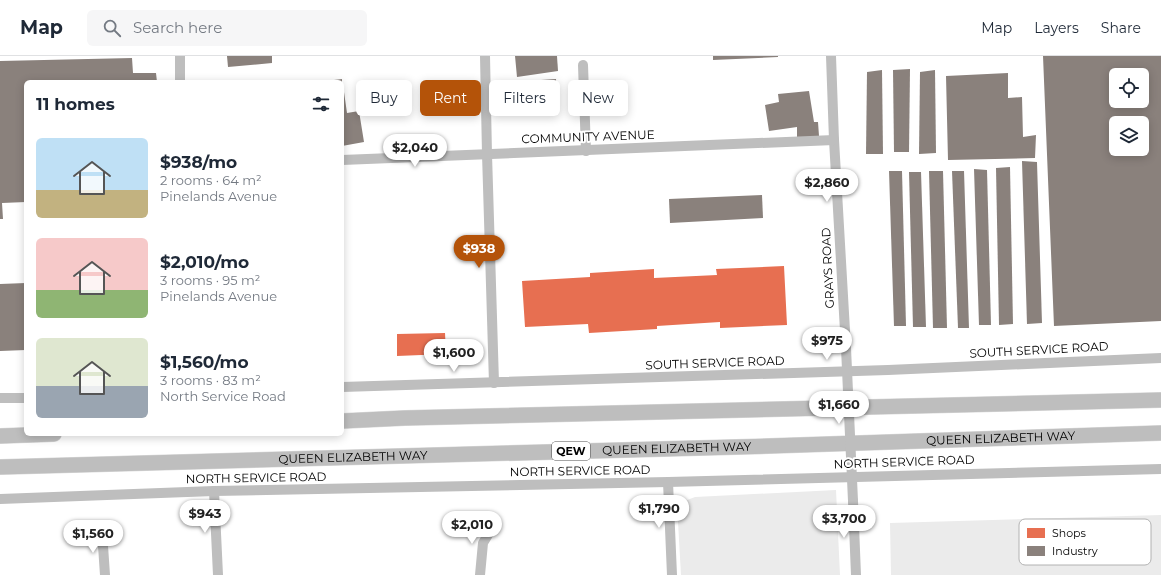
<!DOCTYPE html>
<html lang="en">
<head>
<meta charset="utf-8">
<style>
  body { margin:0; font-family:Montserrat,sans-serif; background:#f6f6f7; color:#1f2937; height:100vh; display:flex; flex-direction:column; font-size:15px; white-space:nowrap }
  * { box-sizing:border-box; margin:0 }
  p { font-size:13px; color:#747a83 }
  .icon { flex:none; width:22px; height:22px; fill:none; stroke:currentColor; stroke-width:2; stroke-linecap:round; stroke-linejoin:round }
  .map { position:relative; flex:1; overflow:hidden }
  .sheet { position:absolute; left:24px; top:24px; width:320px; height:356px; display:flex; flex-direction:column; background:#fff; border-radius:6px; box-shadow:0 2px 10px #0003 }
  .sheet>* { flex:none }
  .banner { position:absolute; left:356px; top:24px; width:380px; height:36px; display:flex; gap:8px }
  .tools { position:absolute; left:1109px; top:12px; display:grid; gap:8px }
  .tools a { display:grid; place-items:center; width:40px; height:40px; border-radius:6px; background:#fff; box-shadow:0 2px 10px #0003; font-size:20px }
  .price { position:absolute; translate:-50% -34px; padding:0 9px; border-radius:14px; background:#fff; color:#222; font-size:13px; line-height:26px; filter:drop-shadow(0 1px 2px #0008) }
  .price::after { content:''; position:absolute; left:50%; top:24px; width:12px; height:9px; margin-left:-6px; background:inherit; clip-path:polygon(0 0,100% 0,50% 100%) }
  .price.current { background:#b45309; color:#fff }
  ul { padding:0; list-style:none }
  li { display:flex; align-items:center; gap:12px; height:100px; padding:0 12px }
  li span { display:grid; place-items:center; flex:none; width:112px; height:80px; border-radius:6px; color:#555 }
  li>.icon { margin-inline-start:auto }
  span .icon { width:48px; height:48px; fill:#fffc; stroke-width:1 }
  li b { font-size:17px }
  h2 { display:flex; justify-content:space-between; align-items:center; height:48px; padding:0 12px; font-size:17px }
  .chip { padding:0 14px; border-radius:6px; background:#fff; box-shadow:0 2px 10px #0003; font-size:14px; line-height:36px }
  .chip.current { background:#b45309; color:#fff }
  header { display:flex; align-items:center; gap:24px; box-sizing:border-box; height:56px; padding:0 20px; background:#fff; border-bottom:1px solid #e0e1e3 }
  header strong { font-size:19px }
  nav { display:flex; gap:22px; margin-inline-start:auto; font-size:14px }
  .search { width:280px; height:36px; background:#f6f6f7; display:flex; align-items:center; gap:10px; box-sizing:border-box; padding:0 14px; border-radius:6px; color:#747a83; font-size:15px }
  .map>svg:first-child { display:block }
  .green { fill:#ebebeb }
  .shops { fill:#e76f51 }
  .industry { fill:#8a817c; fill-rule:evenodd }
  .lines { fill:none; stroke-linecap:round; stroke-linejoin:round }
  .highway-casing { stroke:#dbdbdb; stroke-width:16 }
  .minor { stroke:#bebebe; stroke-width:10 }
  .highway { stroke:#bebebe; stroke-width:15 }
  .minor-bridge { stroke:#bebebe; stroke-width:10 }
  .labels { text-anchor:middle; stroke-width:4; stroke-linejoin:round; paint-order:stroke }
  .shield { fill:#fff; stroke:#4c4c4c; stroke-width:1 }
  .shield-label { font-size:11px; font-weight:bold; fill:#000 }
  .street-label { font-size:12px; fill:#000; stroke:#fff }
  .key { fill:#fff; stroke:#b2b2b2; stroke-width:1 }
  .key-label { font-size:11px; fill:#000 }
</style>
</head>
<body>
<header>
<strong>Map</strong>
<div class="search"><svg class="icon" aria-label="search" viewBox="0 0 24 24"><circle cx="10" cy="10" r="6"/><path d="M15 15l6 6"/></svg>Search here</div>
<nav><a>Map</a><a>Layers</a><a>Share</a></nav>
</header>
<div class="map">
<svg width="1161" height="519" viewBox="0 0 1161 519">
  <rect width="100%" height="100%" fill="#fff"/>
  <!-- green -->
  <g class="green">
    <path d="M836,434L840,519H681L677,448L695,441Z"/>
    <path d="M1161,459V519H891L890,467Z"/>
  </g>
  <!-- shops -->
  <g class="shops">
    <path d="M784,210L787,269L720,272V266L657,270V273L589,277L588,268L525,271L522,225L590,221V217L654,213V222L717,219L716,213Z"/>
    <path d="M445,277L446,298L397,300V278Z"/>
  </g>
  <!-- industry -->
  <g class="industry">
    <path d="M227,0H272V7L228,11Z"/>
    <path d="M515,0H557L558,15L517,21Z"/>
    <path d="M713,0H778V1L713,4Z"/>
    <path d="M1043,0H1161V265L1054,270ZM1116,19H1142V45H1116ZM1116,67H1142V93H1116Z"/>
    <path d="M132,2L133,17H156L157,26H26V146L2,147L3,163H0V5Z"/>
    <path d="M910,13L909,96H894L893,14Z"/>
    <path d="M882,14L883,98H866L867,16Z"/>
    <path d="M935,14L936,97L919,98L920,16Z"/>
    <path d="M1008,17V42L1022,41L1023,81L1036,79L1035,102L948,104L946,20Z"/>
    <path d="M342,23V26H326V25Z"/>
    <path d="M556,23L557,46L512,48L511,26Z"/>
    <path d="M342,29H343L347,57L359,55L364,86L342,90Z"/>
    <path d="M809,35L814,66H818L819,80L797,83V71L769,75L765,49L779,46L778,38Z"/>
    <path d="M1022,105L1037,106L1042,267L1027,268Z"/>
    <path d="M1010,111L1013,268L999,269L996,112Z"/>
    <path d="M974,113L987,114L991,269H979Z"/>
    <path d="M889,115H902L906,270H894Z"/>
    <path d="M929,115H943L947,272H933Z"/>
    <path d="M952,115H964L969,272H958Z"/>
    <path d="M909,116H921L926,271H913Z"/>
    <path d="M762,139L763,162L670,167L669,143Z"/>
    <path d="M26,227V294L0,295V228Z"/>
  </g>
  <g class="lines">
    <defs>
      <g id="highway">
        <path d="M342,365L405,362L1161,344"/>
        <path d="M0,380L54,378"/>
        <path id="s1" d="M0,411L769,390L1161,377"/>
      </g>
    </defs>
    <!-- highway casing -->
    <use href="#highway" class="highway-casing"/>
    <!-- minor -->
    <g class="minor">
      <path d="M180,0V26"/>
      <path d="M485,0L487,98L494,327"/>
      <path d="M831,0L834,84L846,292"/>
      <path d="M583,9L586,95"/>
      <path d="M342,104L834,84"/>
      <path d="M342,331L888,314L1161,302"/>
      <path d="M0,342H26"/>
      <path d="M668,426L672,519"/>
      <path d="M214,435L218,519"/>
      <path d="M0,443L214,435L668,426L1161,413"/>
      <path d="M853,445L856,519"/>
      <path d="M102,475L105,519"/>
      <path d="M480,519L483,487L494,469"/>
    </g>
    <!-- highway -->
    <use href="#highway" class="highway"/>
    <!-- minor-bridge -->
    <path class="minor-bridge" d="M846,292L853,445"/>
  </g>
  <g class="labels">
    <!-- shield labels -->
    <rect class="shield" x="552" y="386" width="38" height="18" rx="3"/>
    <g class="shield-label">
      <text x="571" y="399">QEW</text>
    </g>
    <!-- street labels -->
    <g class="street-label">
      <text transform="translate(588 81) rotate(-2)" y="4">COMMUNITY AVENUE</text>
      <text transform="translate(828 212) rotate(-93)" y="4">GRAYS ROAD</text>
      <text transform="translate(1039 294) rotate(-3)" y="4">SOUTH SERVICE ROAD</text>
      <text transform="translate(715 307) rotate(-2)" y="4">SOUTH SERVICE ROAD</text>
      <text dy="4" stroke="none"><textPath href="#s1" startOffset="1001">QUEEN ELIZABETH WAY</textPath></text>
      <text dy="4" stroke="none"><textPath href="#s1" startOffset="677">QUEEN ELIZABETH WAY</textPath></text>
      <text dy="4" stroke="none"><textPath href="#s1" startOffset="353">QUEEN ELIZABETH WAY</textPath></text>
      <text transform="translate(904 406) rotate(-2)" y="4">NORTH SERVICE ROAD</text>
      <text transform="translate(580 415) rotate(-1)" y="4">NORTH SERVICE ROAD</text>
      <text transform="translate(256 422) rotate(-1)" y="4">NORTH SERVICE ROAD</text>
    </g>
  </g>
  <!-- legend -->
  <rect x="1019" y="463" width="132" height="46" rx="6" class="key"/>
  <rect x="1027" y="472" width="18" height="10" fill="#e76f51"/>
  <rect x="1027" y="490" width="18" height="10" fill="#8a817c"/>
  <g class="key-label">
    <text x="1052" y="481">Shops</text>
    <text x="1052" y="499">Industry</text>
  </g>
</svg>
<div class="tools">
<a><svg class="icon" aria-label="locate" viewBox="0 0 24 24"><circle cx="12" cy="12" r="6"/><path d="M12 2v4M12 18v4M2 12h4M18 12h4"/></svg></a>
<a><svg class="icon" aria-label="layers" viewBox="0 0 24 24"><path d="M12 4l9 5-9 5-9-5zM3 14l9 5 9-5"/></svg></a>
</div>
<b class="price" style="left:415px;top:112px">$2,040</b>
<b class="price" style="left:827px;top:147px">$2,860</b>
<b class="price current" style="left:479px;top:213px">$938</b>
<b class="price" style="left:827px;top:305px">$975</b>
<b class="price" style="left:454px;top:317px">$1,600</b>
<b class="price" style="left:839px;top:369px">$1,660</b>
<b class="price" style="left:659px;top:473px">$1,790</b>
<b class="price" style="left:205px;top:478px">$943</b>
<b class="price" style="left:844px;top:483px">$3,700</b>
<b class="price" style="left:472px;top:489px">$2,010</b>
<b class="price" style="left:93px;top:498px">$1,560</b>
<div class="banner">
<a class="chip">Buy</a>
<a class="chip current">Rent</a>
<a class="chip">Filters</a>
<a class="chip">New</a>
</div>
<section class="sheet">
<h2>11 homes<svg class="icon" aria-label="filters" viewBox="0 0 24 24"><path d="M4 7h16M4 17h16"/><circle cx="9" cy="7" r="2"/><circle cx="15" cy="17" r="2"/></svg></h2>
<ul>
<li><span style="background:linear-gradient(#bfe0f5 65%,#c2b280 0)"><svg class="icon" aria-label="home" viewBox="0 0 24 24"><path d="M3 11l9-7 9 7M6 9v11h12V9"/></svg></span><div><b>$938/mo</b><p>2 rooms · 64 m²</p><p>Pinelands Avenue</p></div></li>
<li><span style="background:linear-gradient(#f6c9c9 65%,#8fb573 0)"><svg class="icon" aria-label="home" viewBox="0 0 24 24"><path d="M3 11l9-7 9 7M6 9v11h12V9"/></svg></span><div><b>$2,010/mo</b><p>3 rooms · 95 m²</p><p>Pinelands Avenue</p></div></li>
<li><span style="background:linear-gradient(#dfe7d0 60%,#9aa5b1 0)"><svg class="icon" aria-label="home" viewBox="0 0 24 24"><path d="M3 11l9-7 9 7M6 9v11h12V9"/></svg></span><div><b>$1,560/mo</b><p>3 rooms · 83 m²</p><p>North Service Road</p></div></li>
</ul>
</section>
</div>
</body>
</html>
